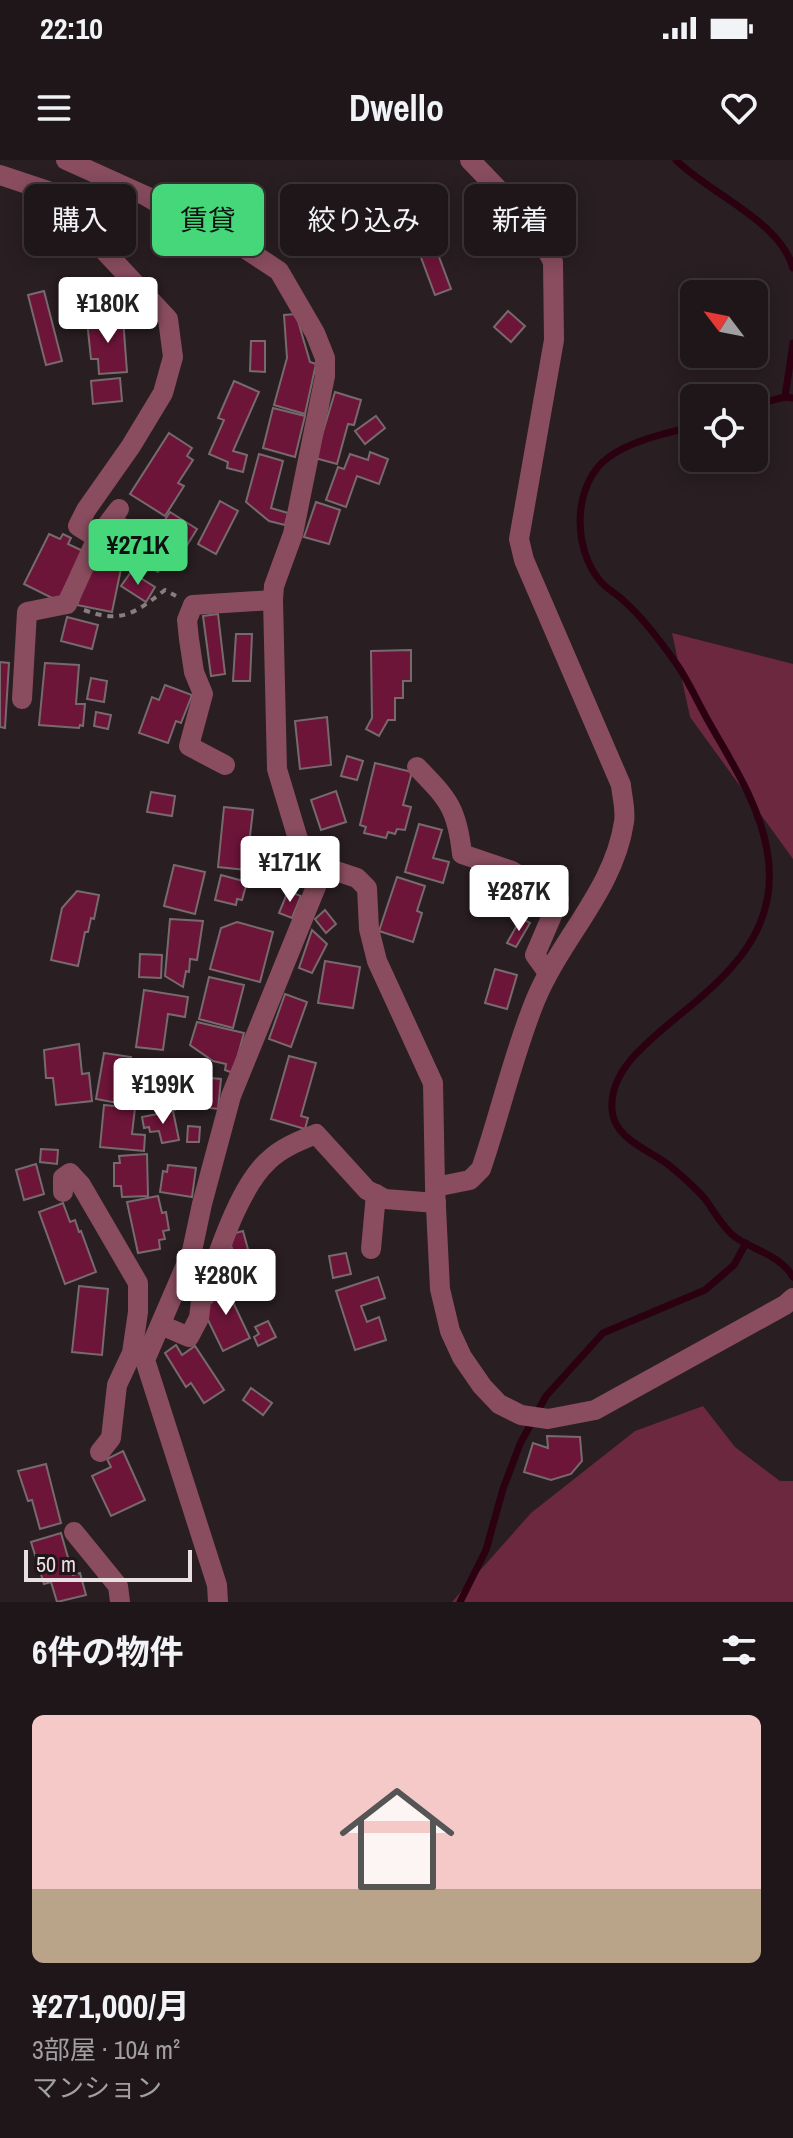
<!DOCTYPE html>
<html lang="ja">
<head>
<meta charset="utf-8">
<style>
  body { margin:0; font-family:"Archivo Narrow","Noto Sans JP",sans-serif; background:#2c2326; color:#f1f3f6; height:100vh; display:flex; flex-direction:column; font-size:30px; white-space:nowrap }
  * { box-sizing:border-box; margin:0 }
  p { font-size:26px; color:#a19fa2 }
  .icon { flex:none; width:44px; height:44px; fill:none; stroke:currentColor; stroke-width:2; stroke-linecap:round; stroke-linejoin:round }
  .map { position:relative; height:1442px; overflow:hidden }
  .side { display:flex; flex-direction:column; background:#1f1619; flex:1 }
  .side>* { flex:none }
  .banner { position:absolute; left:24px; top:24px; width:746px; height:72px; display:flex; gap:16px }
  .needle { width:52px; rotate:302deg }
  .buttons { position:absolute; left:680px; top:120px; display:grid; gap:16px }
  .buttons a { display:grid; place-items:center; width:88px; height:88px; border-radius:12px; background:#1f1619; box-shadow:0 4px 20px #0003,0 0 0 2px #3c3538; font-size:40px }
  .scale { position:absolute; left:24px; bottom:20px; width:168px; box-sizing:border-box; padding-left:8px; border:4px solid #e7dfe1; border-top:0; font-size:22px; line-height:28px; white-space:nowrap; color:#e7dfe1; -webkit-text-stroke:6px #201518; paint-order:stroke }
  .price { position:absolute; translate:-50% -68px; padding:0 18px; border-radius:8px; background:#fff; color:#222; font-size:26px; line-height:52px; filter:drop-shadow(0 2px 4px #0008) }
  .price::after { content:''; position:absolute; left:50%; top:48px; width:24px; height:18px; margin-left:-12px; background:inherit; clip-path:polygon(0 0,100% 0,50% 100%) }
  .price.selected { background:#45d77a; color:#111 }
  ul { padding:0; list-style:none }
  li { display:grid; align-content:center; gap:16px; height:424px; padding:0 32px }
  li+li { border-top:2px solid #3c3538 }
  li span { display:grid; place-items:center; height:248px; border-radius:12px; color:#555 }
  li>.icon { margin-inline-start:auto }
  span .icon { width:144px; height:144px; fill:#fffc; stroke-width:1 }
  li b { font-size:34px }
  h2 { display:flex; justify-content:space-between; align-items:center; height:96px; padding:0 32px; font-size:34px }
  .pill { padding:0 28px; border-radius:12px; background:#1f1619; box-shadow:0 4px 20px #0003,0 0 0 2px #3c3538; font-size:28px; line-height:72px }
  .pill.selected { background:#45d77a; color:#111 }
  .status { display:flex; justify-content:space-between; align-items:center; height:56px; padding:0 40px; background:#1f1619; direction:ltr }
  .status svg { height:22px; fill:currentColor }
  header { display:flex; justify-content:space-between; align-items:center; height:104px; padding:0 32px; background:#1f1619; font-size:36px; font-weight:700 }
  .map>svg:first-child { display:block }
  .green { fill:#6b283f }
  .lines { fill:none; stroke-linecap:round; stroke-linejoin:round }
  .stream { stroke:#2b0011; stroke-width:7 }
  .building { fill:#6d1439; stroke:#776a6d; stroke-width:2 }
  .path { stroke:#887e81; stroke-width:4; stroke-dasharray:6 6; stroke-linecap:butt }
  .minor { stroke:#894d5f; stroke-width:20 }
  .tertiary { stroke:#894d5f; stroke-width:20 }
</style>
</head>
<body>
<div class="status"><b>22:10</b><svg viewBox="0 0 49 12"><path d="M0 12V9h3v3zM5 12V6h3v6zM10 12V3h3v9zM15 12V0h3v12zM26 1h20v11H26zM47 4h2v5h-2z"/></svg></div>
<header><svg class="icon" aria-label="menu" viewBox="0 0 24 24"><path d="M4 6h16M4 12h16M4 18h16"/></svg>Dwello<svg class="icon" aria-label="heart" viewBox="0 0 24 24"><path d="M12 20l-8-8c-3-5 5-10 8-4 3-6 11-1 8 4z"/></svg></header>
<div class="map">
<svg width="793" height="1442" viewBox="0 0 793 1442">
  <rect width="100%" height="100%" fill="#291e21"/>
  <!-- green -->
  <g class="green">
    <path d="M672,473L793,504V699L690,557Z"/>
    <path d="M703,1246L735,1287L780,1321H793V1442H452L531,1353L635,1271Z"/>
  </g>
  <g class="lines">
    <!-- stream -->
    <g class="stream">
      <path d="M676,0C710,34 780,61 793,108"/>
      <path d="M785,237L793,183"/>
      <path d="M754,245L785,237L793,238"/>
      <path d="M694,266C667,273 633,280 609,297C572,323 572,389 601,422C607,429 617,434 624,441C642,457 664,486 678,506C690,524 699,545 710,564C732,603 759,644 767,690C793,831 606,864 612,949C613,979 650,990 670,1006C682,1016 695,1027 705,1039C714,1051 723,1068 735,1077C755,1091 780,1095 793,1117"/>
      <path d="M460,1442L486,1390L503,1329L520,1284L546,1236L603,1173L705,1130L734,1105L746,1083"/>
    </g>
  </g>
  <!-- building -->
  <g class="building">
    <path d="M423,54L451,129L435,135L407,60Z"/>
    <path d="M44,131L62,201L46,205L28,135Z"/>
    <path d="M508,151L525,166L511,182L494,167Z"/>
    <path d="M296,154L310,202L316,204L305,254L274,245L287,198L284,155Z"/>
    <path d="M123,158L127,212L99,214L98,199H91L87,161Z"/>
    <path d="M251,181H265V212L250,211Z"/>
    <path d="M120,218L122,241L93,244L91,221Z"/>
    <path d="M234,221L259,232L233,291L247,295L243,312L227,308L228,302L209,294L224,260L218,258Z"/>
    <path d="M335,232L361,240L354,265L348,264L337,304L315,298Z"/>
    <path d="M273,248L305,256L295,297L263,288Z"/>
    <path d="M376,256L385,268L365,284L355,271Z"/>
    <path d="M169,273L192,288L187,296L193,300L178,323L184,326L165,356L130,334Z"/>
    <path d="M370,292L388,299L379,324L357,316L346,347L326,340L338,307L344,309L350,294L368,300Z"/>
    <path d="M259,294L283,301L271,348L288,353L285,365L269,361L246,342Z"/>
    <path d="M220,341L238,351L216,394L198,384Z"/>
    <path d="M316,342L340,350L329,384L304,377Z"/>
    <path d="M170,352L197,369L184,390L157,372Z"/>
    <path d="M125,359L173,388L158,412L110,383Z"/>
    <path d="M49,374L60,379L63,374L71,378L68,384L83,391L58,441L24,424Z"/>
    <path d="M94,398L122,404L112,452L77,445Z"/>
    <path d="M131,412L155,427L146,442L121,426Z"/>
    <path d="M218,454L225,514L211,516L203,456Z"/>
    <path d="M67,457L98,465L92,489L61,481Z"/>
    <path d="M236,474H252L250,521H233Z"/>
    <path d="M411,490V521H403V538H395V560H388L379,576L366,569L372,558L371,491Z"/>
    <path d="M0,502L9,503L5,568L0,567Z"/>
    <path d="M45,503L79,505L76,544H85L83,566L80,565L79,568L39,565Z"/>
    <path d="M91,518L107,521L104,542L87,539Z"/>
    <path d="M165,525L192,535L181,563L176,561L168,583L139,573L152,537L159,540Z"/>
    <path d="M96,552L111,555L108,569L94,566Z"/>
    <path d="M327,557L331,605L300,609L295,561Z"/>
    <path d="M347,596L363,601L357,620L341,616Z"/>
    <path d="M375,603L412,612L403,645L411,647L405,670L397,669L395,674L388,672L386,678L364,673L366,667L360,665Z"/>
    <path d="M336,631L346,662L321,670L311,640Z"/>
    <path d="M151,632L175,636L172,656L147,652Z"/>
    <path d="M224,647L253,650L246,710L218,707Z"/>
    <path d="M419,664L442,670L433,698L449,702L443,723L405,712Z"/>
    <path d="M251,701L268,705L265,717L249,713Z"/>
    <path d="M174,705L205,712L195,754L164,746Z"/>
    <path d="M221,715L247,722L242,740L237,739L236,745L215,740Z"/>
    <path d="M397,717L425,726L417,751L422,753L413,782L379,771Z"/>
    <path d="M77,731L99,735L94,759L91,758L88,772H85L78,806L51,800L62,748Z"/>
    <path d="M288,731L301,736L292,758L279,753Z"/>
    <path d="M325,750L336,764L326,773L315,759Z"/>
    <path d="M521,758L530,763L516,787L507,783Z"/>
    <path d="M170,759L203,761L197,800L190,799L189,812L186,811L183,827L165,816Z"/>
    <path d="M237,762L273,772L260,822L210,809L221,768Z"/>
    <path d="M312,770L327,784L312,813L299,808Z"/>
    <path d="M140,794L162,795L161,818L139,817Z"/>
    <path d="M325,801L360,807L353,848L318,843Z"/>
    <path d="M495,809L517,815L507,849L485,843Z"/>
    <path d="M209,817L244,825L233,868L199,859Z"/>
    <path d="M144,830L188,837L185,857L168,854L163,890L136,887Z"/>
    <path d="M285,834L307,842L291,887L269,879Z"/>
    <path d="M197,862L244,873L233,913L225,910L226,904L213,901L190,885Z"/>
    <path d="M79,884L82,914L89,913L92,941L56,945L53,918H46L44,890Z"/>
    <path d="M104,893L131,897L126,922L132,923L129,945L96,939Z"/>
    <path d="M289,896L316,903L301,956L308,958L305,969L271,959Z"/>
    <path d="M143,899L173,903L170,931L178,932L175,950L137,945Z"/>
    <path d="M198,911L211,913V918L221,919L218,949L193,946Z"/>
    <path d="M104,945L135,948L132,974L145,975L144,991L100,987Z"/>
    <path d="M173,951L179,980L162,983L159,971L150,972L149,967L144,968L142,957Z"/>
    <path d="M188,966L200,967L199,982H187Z"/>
    <path d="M41,989L58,990L57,1004L40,1002Z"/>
    <path d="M147,994L148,1036L122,1037L121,1026H114V1003H120L119,996Z"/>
    <path d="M36,1004L44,1034L24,1040L16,1010Z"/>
    <path d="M168,1005L196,1008L192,1037L160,1032L163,1011L167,1012Z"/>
    <path d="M158,1036L162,1053L166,1052L169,1070L163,1071L165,1079L159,1080L160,1089L138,1093L127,1042Z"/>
    <path d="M63,1043L70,1062L75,1060L79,1072L81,1071L96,1112L65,1124L39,1052Z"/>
    <path d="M243,1071L249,1093L234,1096L231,1085L235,1073Z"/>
    <path d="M346,1093L351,1114L333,1118L329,1096Z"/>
    <path d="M203,1094L211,1097L198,1128L189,1124Z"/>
    <path d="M378,1117L385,1138L361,1146L367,1162L379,1157L386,1180L355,1190L336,1131Z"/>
    <path d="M237,1121L243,1134L232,1140L250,1178L223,1191L205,1154L207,1145L212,1142L209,1135Z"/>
    <path d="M79,1126L108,1129L102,1195L72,1192Z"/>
    <path d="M268,1161L276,1177L258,1186L254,1177L259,1174L255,1167Z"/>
    <path d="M176,1185L182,1195L195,1186L224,1230L204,1243L191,1223L186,1227L165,1193Z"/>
    <path d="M251,1228L272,1243L263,1255L243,1240Z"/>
    <path d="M547,1276L580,1277L582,1301L571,1314L551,1320L524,1312L533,1283L548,1288Z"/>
    <path d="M123,1291L145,1340L111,1356L92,1316L111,1307L107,1299Z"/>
    <path d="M46,1304L61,1363L40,1369L32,1340L28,1341L18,1311Z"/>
    <path d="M61,1373L73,1415L80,1413L86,1435L57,1442L51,1422L44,1424L31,1382Z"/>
  </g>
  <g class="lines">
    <!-- path -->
    <path class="path" d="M84,450C122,464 135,453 165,430L176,436"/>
    <!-- minor -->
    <g class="minor">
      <path d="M66,0L146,36L193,63L235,82L279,111L315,173L325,198V216L293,374L274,426L273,440L277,609L298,679L308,694L324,707L231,936L202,1044L192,1091L145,1200L217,1425L218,1442"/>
      <path d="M0,15L48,31L64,44L84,69L168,159L173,197L163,233L131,286L86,350L78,366L97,378"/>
      <path d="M22,539L27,452L67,444L97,378L119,349"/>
      <path d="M225,605L189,586L203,534L194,512L189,479L187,460L193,445L273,440"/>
      <path d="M417,607C448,639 457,648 462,694L512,711L559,739L535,795L548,813"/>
      <path d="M435,1027L440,1129L450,1171L462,1197L482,1226L499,1244L521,1255L548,1259L595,1250L785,1145L793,1138"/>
      <path d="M63,1032V1018L70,1013L81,1025L138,1123V1152L132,1193L117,1225L111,1278L100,1292"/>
      <path d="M371,1089L376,1034"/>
      <path d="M161,1165L189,1177L199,1158L201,1141C216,1102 237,1029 268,1001C281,988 299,981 316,974L367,1030L385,1039L436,1043"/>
      <path d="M74,1372L118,1426L120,1442"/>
    </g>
    <!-- tertiary -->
    <path class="tertiary" d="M324,707L357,718L367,728L369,769L377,801L433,923L435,1027L470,1020L481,1009C500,954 513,895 535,841C560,779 614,730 624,662C626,650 622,637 621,625L524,400L519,379L554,180L553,102L536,69L470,0"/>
  </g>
</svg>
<div class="buttons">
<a><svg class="needle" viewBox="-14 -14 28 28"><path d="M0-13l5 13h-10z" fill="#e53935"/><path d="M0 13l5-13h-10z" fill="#a19fa2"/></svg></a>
<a><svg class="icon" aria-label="locate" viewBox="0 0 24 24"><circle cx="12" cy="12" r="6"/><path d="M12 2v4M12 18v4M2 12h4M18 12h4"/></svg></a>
</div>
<div class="scale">50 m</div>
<b class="price" style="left:108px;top:185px">¥180K</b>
<b class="price selected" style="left:138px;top:427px">¥271K</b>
<b class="price" style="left:290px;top:744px">¥171K</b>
<b class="price" style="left:519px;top:773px">¥287K</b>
<b class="price" style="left:163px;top:966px">¥199K</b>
<b class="price" style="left:226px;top:1157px">¥280K</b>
<div class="banner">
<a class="pill">購入</a>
<a class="pill selected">賃貸</a>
<a class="pill">絞り込み</a>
<a class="pill">新着</a>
</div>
</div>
<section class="side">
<h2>6件の物件<svg class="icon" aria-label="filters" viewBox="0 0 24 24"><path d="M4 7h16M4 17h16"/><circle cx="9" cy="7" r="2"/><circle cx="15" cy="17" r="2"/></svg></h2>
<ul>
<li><span style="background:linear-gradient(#f6c9c9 70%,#b9a48a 0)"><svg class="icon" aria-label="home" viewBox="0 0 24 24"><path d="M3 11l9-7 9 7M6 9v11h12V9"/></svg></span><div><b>¥271,000/月</b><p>3部屋 · 104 m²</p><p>マンション</p></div></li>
</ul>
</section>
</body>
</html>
